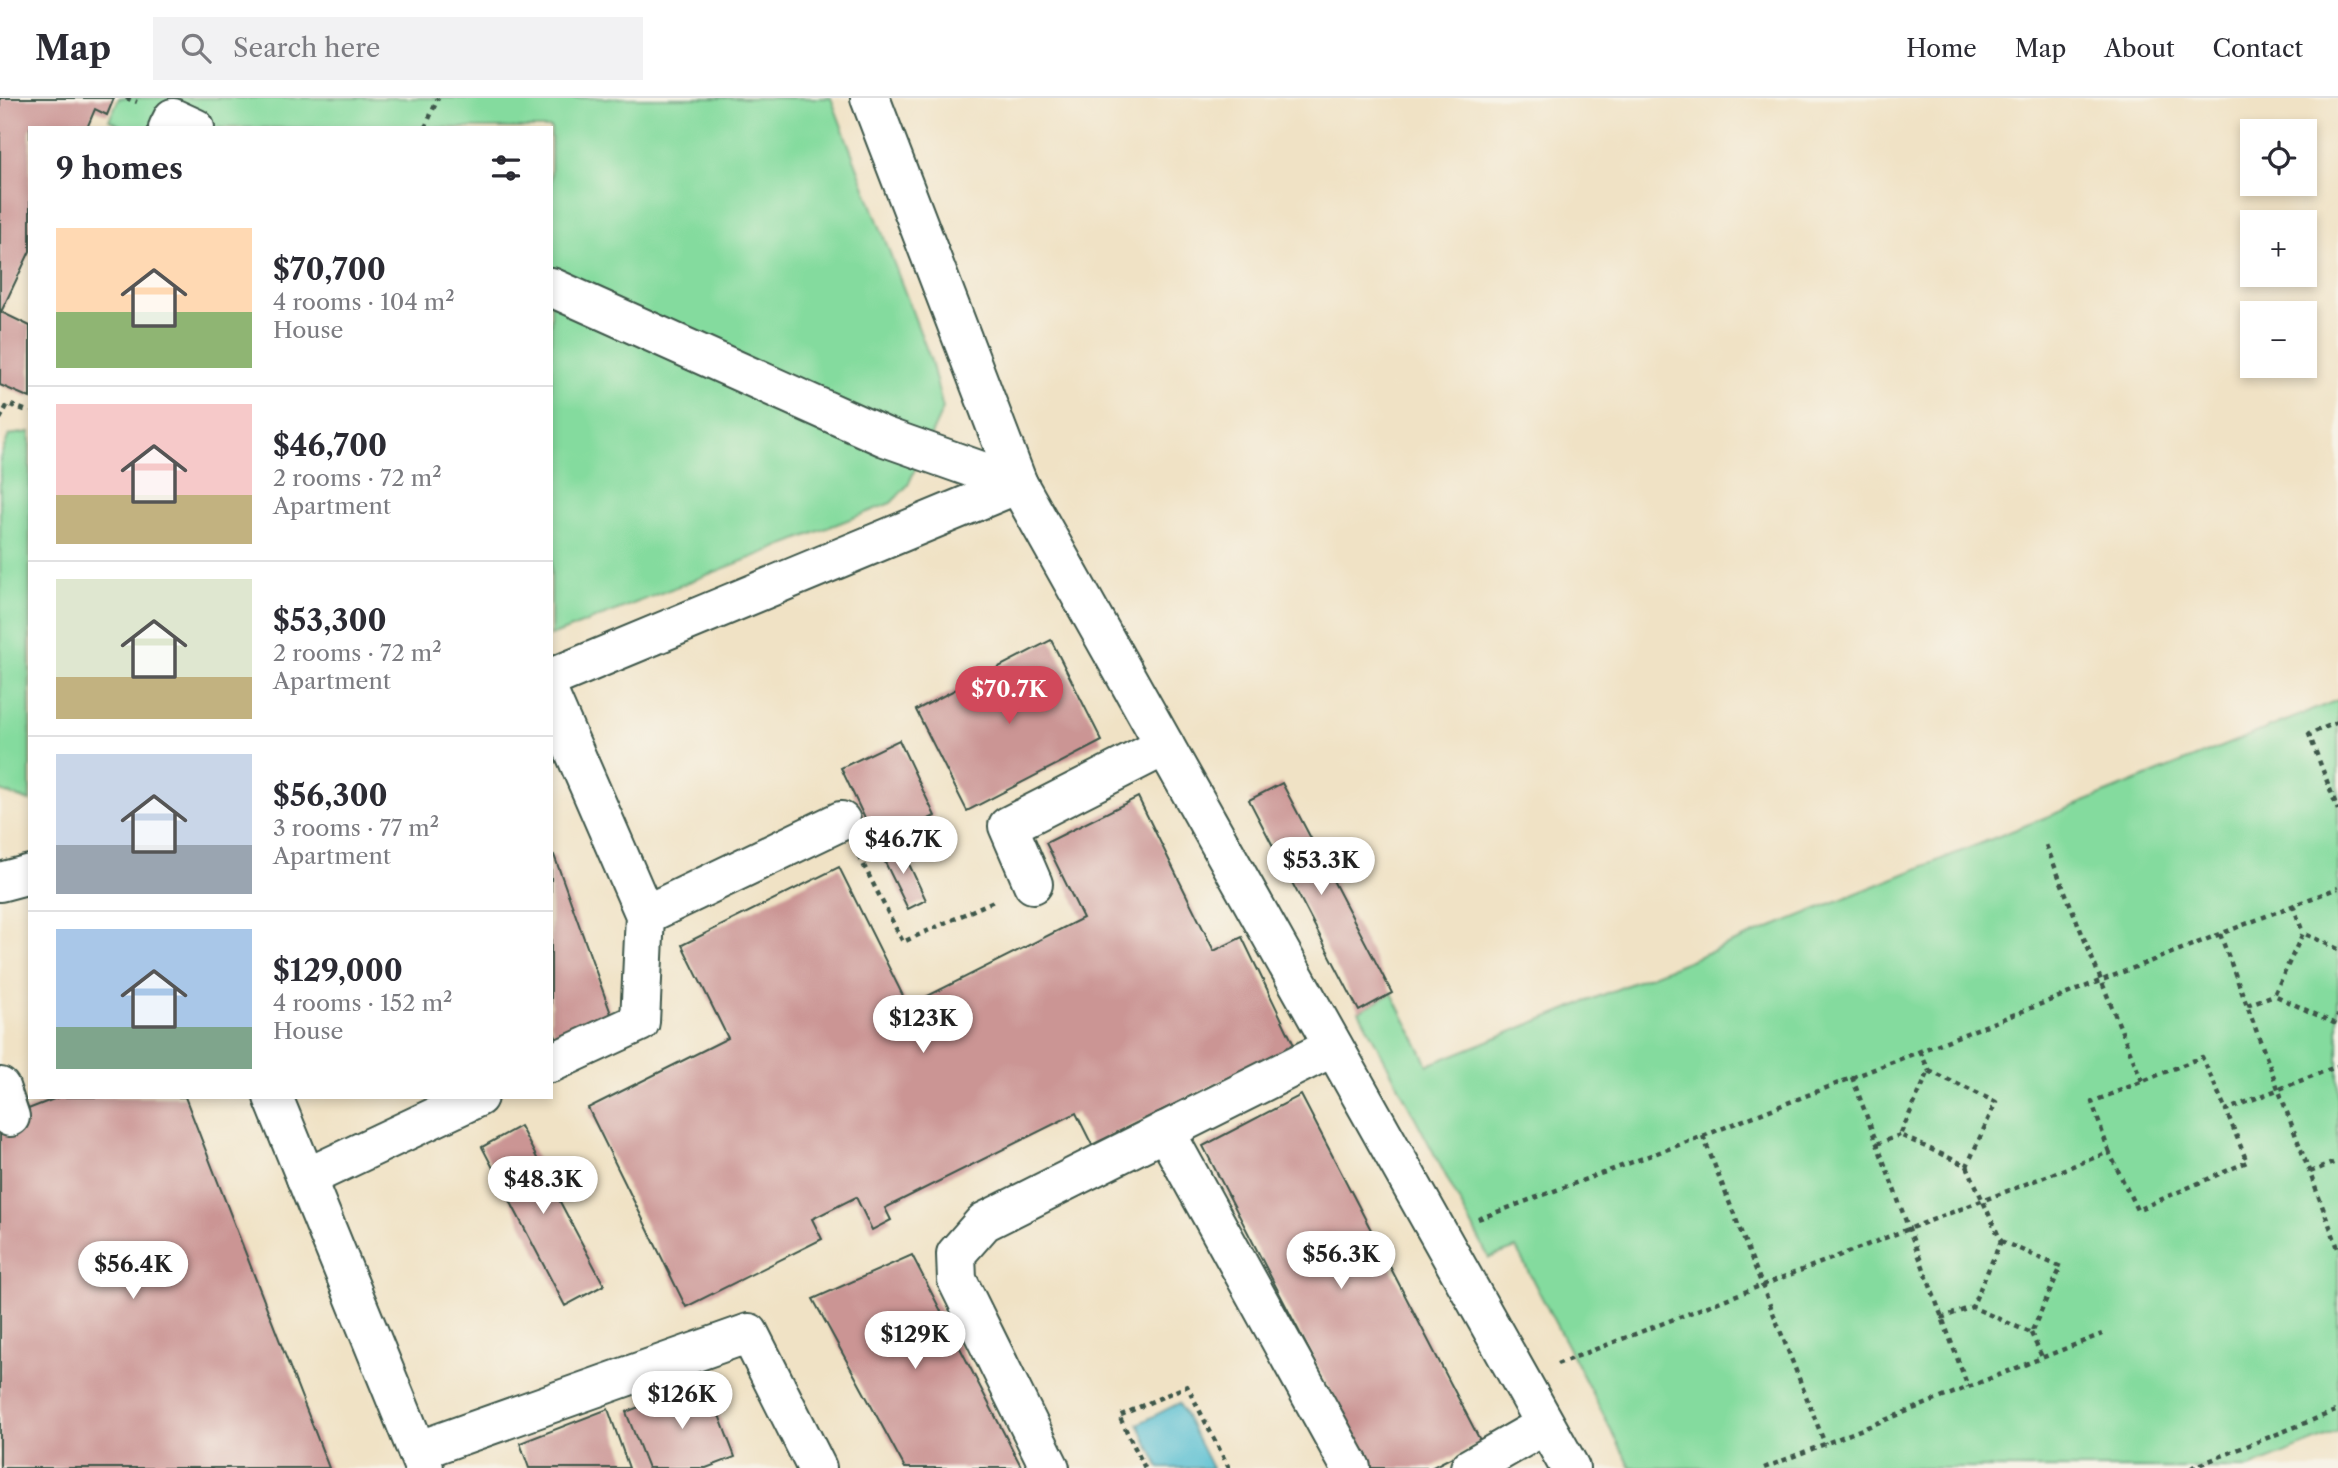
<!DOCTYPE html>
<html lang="en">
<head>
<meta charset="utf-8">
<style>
  body { margin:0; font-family:"Libre Caslon Text",serif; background:#f2f2f3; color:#2b2b33; height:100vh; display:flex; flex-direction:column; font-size:26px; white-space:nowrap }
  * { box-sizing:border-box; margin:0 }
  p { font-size:23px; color:#7c7c81 }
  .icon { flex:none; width:38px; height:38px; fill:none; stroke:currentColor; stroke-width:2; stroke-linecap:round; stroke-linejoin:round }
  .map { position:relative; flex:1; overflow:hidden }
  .sheet { position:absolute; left:28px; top:28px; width:525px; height:973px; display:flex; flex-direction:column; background:#fff; border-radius:0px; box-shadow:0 4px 10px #0003 }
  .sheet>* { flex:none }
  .controls { position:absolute; left:2240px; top:21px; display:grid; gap:14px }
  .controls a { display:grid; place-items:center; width:77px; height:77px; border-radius:0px; background:#fff; box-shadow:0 4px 10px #0003; font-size:35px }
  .price { position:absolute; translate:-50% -60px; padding:0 16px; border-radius:24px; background:#fff; color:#222; font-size:23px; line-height:46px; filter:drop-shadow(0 2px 4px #0008) }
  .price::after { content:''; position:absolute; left:50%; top:42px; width:21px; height:16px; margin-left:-10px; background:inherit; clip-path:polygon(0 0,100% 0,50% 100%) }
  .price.current { background:#d1495b; color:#fff }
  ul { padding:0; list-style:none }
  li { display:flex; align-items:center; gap:21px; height:175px; padding:0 28px }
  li+li { border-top:2px solid #e1e1e2 }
  li span { display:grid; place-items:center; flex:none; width:196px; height:140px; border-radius:0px; color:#555 }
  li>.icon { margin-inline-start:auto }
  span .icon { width:84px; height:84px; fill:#fffc; stroke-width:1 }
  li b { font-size:30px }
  h2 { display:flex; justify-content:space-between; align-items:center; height:84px; padding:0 28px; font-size:30px }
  header { display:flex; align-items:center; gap:42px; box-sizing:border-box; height:98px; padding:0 35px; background:#fff; border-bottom:2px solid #e1e1e2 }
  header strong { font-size:33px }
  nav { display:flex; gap:38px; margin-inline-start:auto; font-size:24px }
  .search { width:490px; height:63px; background:#f2f2f3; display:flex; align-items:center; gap:18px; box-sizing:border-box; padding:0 24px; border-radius:0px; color:#7c7c81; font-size:26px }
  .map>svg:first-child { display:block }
  .green { fill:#84db9e; stroke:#528c69; stroke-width:2 }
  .water { fill:#54bed1; stroke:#3a7e82; stroke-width:2 }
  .building { fill:#cb9594 }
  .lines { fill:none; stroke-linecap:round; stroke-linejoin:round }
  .minor-casing { stroke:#3e564a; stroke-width:42 }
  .path { stroke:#3e564a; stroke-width:4.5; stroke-dasharray:5 5; stroke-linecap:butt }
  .minor { stroke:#fff; stroke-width:38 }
</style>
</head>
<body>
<header>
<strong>Map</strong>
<div class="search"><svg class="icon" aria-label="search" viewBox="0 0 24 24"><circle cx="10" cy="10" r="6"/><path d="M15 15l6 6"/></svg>Search here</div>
<nav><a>Home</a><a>Map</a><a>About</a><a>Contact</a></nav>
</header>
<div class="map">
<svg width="2338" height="1370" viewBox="0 0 2338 1370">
  <rect width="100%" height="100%" fill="#f7f3e8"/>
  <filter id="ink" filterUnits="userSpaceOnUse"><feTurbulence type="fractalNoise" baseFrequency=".0143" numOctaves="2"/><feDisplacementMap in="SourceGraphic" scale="14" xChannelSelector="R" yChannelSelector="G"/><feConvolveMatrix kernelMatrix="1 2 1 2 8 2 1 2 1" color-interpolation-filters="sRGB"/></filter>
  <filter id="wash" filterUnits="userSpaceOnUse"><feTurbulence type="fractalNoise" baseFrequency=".00686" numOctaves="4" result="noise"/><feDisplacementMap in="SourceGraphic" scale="28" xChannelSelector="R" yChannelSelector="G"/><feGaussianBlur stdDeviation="1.57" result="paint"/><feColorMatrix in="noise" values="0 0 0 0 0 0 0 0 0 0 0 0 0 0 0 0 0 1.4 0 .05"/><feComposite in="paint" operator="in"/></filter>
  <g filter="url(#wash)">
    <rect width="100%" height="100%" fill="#f0e2c5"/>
    <!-- green -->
    <g class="green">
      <path d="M119,0H831L931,263L943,311L908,387L891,405L551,538V30H125L109,22Z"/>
      <path d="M30,334V703L0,693V360L9,337Z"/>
      <path d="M2338,602V1334L2249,1370H1631L1516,1150L1489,1160L1359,913L1392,895L1428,967Z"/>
    </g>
    <!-- water -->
    <path class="water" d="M1179,1305L1212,1370H1160L1138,1326Z"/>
    <g id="blocks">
      <!-- building -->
      <g class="building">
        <path d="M0,0H114L107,17L95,11L87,30H30V153L1,214L30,228V300L0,287Z"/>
        <path d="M1051,542L1102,643L967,713L916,612Z"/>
        <path d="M899,642L935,718L877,746L841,670Z"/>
        <path d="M1282,685L1392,895L1359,913L1249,702Z"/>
        <path d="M1138,699L1214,853L1242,839L1294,947L1092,1047L1076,1015L885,1110L891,1122L872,1132L856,1099L812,1121L822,1141L686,1209L588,1010L728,940L682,847L839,769L908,908L1083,820L1046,745Z"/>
        <path d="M899,745L926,802L908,811L880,754Z"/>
        <path d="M554,757L614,924L558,945L551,926V758Z"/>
        <path d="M1301,997L1481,1344L1431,1370H1370L1203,1048Z"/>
        <path d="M59,999H185L329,1370H0V1022Z"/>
        <path d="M520,1028L604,1187L565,1208L482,1049Z"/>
        <path d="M912,1157L1022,1370H905L813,1201Z"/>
        <path d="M706,1283L735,1359L706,1370H648L626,1314Z"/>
        <path d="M608,1311L629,1370H529L520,1345Z"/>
      </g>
    </g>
  </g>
  <g filter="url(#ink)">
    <use href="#blocks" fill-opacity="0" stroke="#3e564a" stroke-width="2"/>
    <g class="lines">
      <defs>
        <g id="minor">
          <path d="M870,0L1018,386L1570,1370"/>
          <path d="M168,30L173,20L195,30"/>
          <path d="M551,189L885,339L1018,386L551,580"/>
          <path d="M551,600L645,817L640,924L551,965"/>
          <path d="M0,784L30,776"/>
          <path d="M1033,786L1008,728L1165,648"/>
          <path d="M645,817L841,723"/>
          <path d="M0,989L10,1019"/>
          <path d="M273,999L424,1370"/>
          <path d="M1165,1033L1351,1370"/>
          <path d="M306,1080L478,999"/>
          <path d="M417,1353L749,1235L817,1370"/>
          <path d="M1050,1370L957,1182L956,1156L984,1124L1333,949"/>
          <path d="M1470,1370L1545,1327"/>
        </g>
      </defs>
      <!-- minor casing -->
      <use href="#minor" class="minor-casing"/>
      <!-- path -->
      <g class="path">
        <path d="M126,0L137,4"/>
        <path d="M425,30L438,0"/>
        <path d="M0,321L8,306L30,314"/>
        <path d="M2338,624L2309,636L2338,712"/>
        <path d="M2046,747L2142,983"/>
        <path d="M859,758L903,844L996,802"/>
        <path d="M2293,807L2303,835"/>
        <path d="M2220,836L2338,1150"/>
        <path d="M2338,851L2303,835L2274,897L2334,925L2338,917"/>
        <path d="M2247,907L2274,897"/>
        <path d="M1920,953L1929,973"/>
        <path d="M1929,973L1996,1004L1967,1068L1900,1037Z"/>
        <path d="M1852,979L1968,1289"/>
        <path d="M1703,1038L1825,1346"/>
        <path d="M1877,1046L1900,1037"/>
        <path d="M2109,1054L2092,1004L2202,959L2226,1012"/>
        <path d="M1967,1068L2001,1143"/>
        <path d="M2310,1074L2338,1063"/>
        <path d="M1478,1121L1703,1038L2338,790"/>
        <path d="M2001,1143L2061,1169L2031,1235L1972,1209Z"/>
        <path d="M1941,1220L1972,1209"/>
        <path d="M2031,1235L2042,1259"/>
        <path d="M1557,1266L2109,1054L2137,1112L2247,1064L2226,1012L2338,968"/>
        <path d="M1145,1370L1119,1318L1187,1288L1229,1370"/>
        <path d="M1764,1370L2102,1236"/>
        <path d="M2191,1370L2338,1312"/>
      </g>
      <!-- minor -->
      <use href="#minor" class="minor"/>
    </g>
  </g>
</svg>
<div class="controls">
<a><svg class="icon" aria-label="locate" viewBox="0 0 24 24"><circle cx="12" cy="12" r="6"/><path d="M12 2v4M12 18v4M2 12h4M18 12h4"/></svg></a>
<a>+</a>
<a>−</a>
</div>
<b class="price current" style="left:1009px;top:628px">$70.7K</b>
<b class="price" style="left:903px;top:778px">$46.7K</b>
<b class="price" style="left:1321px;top:799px">$53.3K</b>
<b class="price" style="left:923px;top:957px">$123K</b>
<b class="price" style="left:543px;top:1118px">$48.3K</b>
<b class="price" style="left:1341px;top:1193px">$56.3K</b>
<b class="price" style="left:133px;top:1203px">$56.4K</b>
<b class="price" style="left:915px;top:1273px">$129K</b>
<b class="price" style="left:682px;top:1333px">$126K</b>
<section class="sheet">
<h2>9 homes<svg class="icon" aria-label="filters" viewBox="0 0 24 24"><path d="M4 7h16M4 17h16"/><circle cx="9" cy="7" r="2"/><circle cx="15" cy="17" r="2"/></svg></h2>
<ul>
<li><span style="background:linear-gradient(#ffd9b3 60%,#8fb573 0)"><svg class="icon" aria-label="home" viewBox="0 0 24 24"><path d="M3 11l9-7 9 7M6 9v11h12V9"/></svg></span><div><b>$70,700</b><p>4 rooms · 104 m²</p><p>House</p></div></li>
<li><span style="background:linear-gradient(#f6c9c9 65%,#c2b280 0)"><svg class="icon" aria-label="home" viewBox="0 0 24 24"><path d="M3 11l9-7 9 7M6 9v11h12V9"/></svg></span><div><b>$46,700</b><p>2 rooms · 72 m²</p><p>Apartment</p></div></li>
<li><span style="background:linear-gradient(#dfe7d0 70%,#c2b280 0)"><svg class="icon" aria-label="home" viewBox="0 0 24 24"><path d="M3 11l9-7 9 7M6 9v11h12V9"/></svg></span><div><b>$53,300</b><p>2 rooms · 72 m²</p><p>Apartment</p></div></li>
<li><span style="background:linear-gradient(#c9d6e8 65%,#9aa5b1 0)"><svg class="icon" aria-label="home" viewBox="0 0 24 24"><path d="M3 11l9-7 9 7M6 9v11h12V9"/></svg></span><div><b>$56,300</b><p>3 rooms · 77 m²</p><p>Apartment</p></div></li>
<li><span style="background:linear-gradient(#a9c7e8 70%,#7fa58c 0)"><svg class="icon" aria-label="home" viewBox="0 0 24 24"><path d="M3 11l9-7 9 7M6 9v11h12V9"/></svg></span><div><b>$129,000</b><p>4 rooms · 152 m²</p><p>House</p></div></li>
</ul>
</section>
</div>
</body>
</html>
